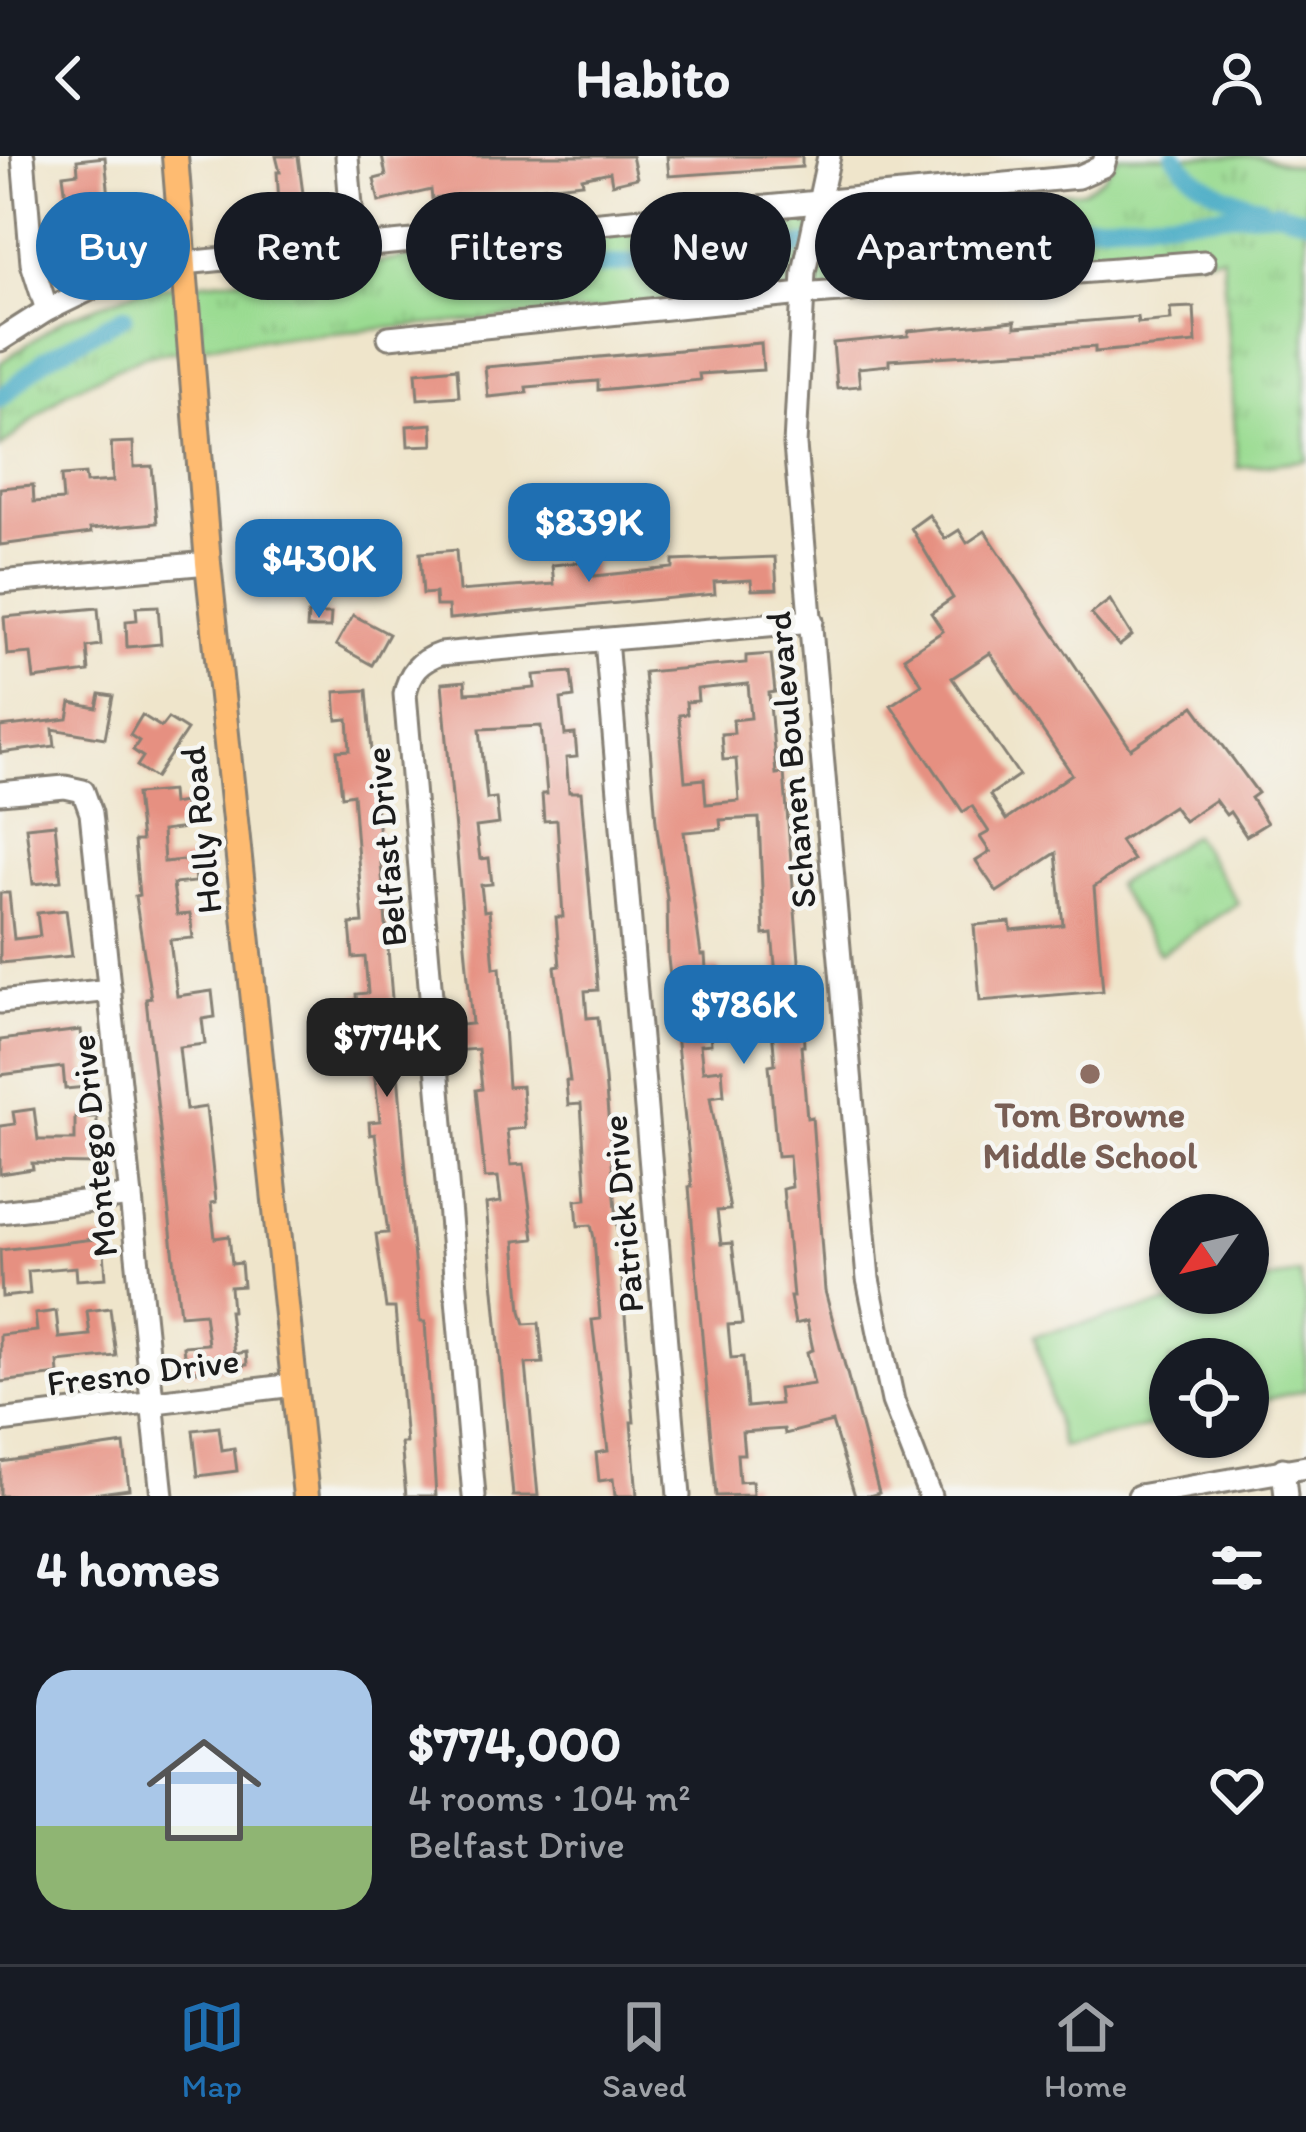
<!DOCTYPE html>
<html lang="en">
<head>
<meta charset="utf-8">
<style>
  body { margin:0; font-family:Itim,sans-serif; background:#20242c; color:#f1f3f6; height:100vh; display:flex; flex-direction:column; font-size:45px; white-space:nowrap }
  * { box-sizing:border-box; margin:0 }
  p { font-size:39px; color:#9ea1a6 }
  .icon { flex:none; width:66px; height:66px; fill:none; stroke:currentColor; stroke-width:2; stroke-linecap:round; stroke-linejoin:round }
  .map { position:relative; height:1340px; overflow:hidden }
  .panel { display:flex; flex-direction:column; background:#171b24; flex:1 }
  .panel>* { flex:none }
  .guide { position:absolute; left:36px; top:36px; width:1236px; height:108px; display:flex; gap:24px }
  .needle { width:78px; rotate:236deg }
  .tools { position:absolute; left:1149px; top:1038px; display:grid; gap:24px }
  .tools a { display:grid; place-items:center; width:120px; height:120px; border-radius:50%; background:#171b24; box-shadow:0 3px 9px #0004; font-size:60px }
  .price { position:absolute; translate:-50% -102px; padding:0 27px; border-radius:24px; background:#1f6fb2; color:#fff; font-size:39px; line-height:78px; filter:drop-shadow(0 3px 6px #0008) }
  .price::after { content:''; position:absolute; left:50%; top:72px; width:36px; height:27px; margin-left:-18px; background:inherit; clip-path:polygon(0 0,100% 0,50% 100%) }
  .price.current { background:#222; color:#fff }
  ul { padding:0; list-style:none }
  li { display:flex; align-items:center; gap:36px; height:300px; padding:0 36px }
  li span { display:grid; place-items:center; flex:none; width:336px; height:240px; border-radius:36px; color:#555 }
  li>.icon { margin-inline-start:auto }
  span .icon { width:144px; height:144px; fill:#fffc; stroke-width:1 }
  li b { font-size:51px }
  h2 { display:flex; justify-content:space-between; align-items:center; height:144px; padding:0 36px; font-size:51px }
  .tag { padding:0 42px; border-radius:54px; background:#171b24; box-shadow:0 3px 9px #0004; font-size:42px; line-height:108px }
  .tag.current { background:#1f6fb2; color:#fff }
  header { display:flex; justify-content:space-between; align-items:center; height:156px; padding:0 36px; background:#171b24; font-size:54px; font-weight:700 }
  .tab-bar { display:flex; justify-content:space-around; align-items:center; height:168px; border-top:3px solid #363941; background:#171b24; font-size:33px; color:#9ea1a6 }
  .tab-bar a { display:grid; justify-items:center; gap:6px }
  .tab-bar .current { color:#1f6fb2 }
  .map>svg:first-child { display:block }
  .grass { fill:#9adb91; stroke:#5b7c56; stroke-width:3 }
  .park { fill:url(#park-tufts); stroke:#5b7c56; stroke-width:3 }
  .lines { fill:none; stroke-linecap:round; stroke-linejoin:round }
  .canal { stroke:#46abc5; stroke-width:18 }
  .building { fill:#e69081; fill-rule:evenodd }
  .minor-casing { stroke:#868074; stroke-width:27 }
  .major-casing { stroke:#868074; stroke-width:30 }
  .minor { stroke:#fff; stroke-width:21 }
  .major { stroke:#febb71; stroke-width:24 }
  .education-dot { fill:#8d6e63; stroke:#f6f6f2; stroke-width:4.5 }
  .labels { text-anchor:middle; stroke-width:9; stroke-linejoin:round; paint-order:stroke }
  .street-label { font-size:36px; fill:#1c1c1c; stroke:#f6f6f2 }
  .education-label { font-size:36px; font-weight:bold; fill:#785e54; stroke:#f6f6f2 }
</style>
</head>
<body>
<header><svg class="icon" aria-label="back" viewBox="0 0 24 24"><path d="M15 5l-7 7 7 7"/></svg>Habito<svg class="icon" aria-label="person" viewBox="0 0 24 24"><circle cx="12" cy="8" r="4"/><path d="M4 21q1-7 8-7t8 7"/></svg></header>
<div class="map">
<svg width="1306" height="1340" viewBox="0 0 1306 1340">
  <defs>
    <pattern id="park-tufts" width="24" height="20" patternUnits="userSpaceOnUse" patternTransform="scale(3)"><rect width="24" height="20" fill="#9adb91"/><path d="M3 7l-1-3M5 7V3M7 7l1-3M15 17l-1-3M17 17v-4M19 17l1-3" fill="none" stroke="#84bb7c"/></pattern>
  </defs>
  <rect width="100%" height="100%" fill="#f6f6f2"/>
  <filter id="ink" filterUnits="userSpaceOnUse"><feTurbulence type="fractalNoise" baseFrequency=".00833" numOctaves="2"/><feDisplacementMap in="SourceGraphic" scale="24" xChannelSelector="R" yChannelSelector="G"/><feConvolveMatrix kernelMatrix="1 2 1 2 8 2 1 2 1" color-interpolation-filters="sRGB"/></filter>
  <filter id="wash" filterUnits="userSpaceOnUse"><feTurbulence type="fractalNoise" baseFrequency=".004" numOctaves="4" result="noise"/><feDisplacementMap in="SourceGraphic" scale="48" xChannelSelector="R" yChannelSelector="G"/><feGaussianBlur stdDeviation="2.7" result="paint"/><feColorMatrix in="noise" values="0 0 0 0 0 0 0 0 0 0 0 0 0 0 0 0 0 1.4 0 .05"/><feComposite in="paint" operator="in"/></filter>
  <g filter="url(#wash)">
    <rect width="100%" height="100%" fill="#efe5cb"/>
    <!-- grass -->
    <path class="grass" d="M1299,1117L1306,1146V1234L1248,1248V1203H1170V1266L1062,1291L1035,1179L1214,1137H1248V1129Z"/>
    <!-- park -->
    <g class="park">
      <path d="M1118,0H1257L1306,12V304L1238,312L1222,100L230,186L144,200L66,236L0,292V207L64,163L141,133L357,110L512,84L1083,35L1103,22Z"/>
      <path d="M1193,679L1238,747L1160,798L1115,729Z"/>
    </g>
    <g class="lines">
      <!-- canal -->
      <g class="canal">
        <path d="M1175,0C1195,29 1228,42 1260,50"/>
        <path d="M447,125L863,84L1277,55L1306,63"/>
        <path d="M0,243L45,203L124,160"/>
      </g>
    </g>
    <g id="blocks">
      <!-- building -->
      <g class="building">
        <path d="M276,0H298L306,60L280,61L277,16H280Z"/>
        <path d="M382,0H632L637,22L612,28L610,16L582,22L583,27L432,43L431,34L379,46L374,23L386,20Z"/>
        <path d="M667,0H802V11L669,20Z"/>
        <path d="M105,1L110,52L125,51L127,85L104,86L105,99L69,102L67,83H72L63,19L78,17L77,4Z"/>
        <path d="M1194,151L1196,187L1095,196V191L889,204V209L858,212L860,230L837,232L833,187L908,180V175L1015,165V171L1137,161L1138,167L1171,164L1170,152Z"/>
        <path d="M761,187L763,214L699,218L700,224L598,234V225L526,231L527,237L488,241L485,211Z"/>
        <path d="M457,212L459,240L418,243L416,216Z"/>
        <path d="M432,268L433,289L408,290L407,270Z"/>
        <path d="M133,286L134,311L152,310L157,367L90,373L91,377L0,389V332L33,329L34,346L63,344L61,320L85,318L86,327L113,325L111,287Z"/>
        <path d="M929,359L945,383L959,374L967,387L985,375L1131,593L1194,550L1258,637L1251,642L1267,667L1246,680L1230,656L1226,659L1215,644L1184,665L1173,650L1120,685L1133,704L1094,731L1103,835L980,845L974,769L1010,766L1011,774L1063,769L1056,697L997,736L976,705L990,696L980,681L989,676L972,650L963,656L891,549L922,528L904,501L943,475L931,457L953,442L911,372ZM990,497L1072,618L1006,664L990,639L1019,619L952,522Z"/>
        <path d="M456,394L459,435L554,428L552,409L593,405L594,420L673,412V405L775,401L777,433L752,434L751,424L714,426L715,438L449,463L448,450H436L435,437L423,438L420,397Z"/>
        <path d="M1110,444L1132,480L1119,490L1091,458Z"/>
        <path d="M158,450L161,488L127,491L126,465L137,464L136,451Z"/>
        <path d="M98,452L101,489L87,491L89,516L34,523L31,497L7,499L4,461Z"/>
        <path d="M308,458H331L330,472H307Z"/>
        <path d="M353,459L389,478L372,509L336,489Z"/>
        <path d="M771,498L775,536L769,537L776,618L784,617L801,830L804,890H801L807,962L812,961L825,1135L879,1337L869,1340H855L832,1266L785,1278L784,1273L742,1276L744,1298H737L739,1326L752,1325L753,1339L716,1340L689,1031H692L668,802L667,742L656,666L644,516L746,507V500ZM748,528L751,562L733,564L734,577L721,578L723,604L736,603L739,645L706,648L704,623L685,625L679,559L687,558L686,546L698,545L697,533ZM759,662L764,779L772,778L779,849L770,850L775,908L769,909L777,1000L789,999L792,1031L783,1033L793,1141H790L795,1168L807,1165L813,1194L807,1196L814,1228L778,1233L780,1248L747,1251L743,1201L731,1202L728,1169L742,1168L732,1087L721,1088L717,1055L730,1054L710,941L724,939L722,913L703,915L700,889L711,888L707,843L721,841L719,812L706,813L705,799H701L684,676L721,673L720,664Z"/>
        <path d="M571,516L574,541L561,543L565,579L575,578L577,601L566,602L569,636H581L598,834L585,835L587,862L598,861L605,923L634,1266H631L637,1340H615L613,1323L599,1325L596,1297L608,1295L592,1164L600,1163L594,1082L591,1069L578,1070L576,1044L587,1043L581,948L568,949L566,925H570L555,811L560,810L556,761H563L557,664L544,665L542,638H547L541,570L480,573L487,643L496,642L499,668L476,671L480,703L489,702L492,728L481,729L484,755L489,754L494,812L500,811L508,931L522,930L525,972L507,974L511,1009L524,1008L534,1083L515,1085L521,1155L525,1168L539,1167L543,1207L526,1208L538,1340H513L486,1048L501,1046L498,1021L485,1022L476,934L482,933L478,893L452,895L449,870L472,868L442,527L465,525L466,537L501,535L535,532L534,519Z"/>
        <path d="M367,534L408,1040L420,1166H425L436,1340H406L401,1287H406L395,1152H386L376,1078L388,1077L375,978L370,979L369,966L380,965L368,865L358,866L356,838L368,837L365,801L353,802L350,768L363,767L353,638L342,640L337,595L350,594L348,563L337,564L335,536Z"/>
        <path d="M100,538L113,540L105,582L53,573L55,590L0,597V571L68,563L71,547L97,552Z"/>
        <path d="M142,559L161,571L168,562L187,574L155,622L137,610L143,601L133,594L139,585L130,579Z"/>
        <path d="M171,635L172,648L184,646L186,672L162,675L164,706L193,703L195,726L173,728L177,759L190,758L193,782L170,784L177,840L212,835L215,861L202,863L205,888L179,891L186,954L206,951L216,1046L211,1047L215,1082L229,1080L232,1108L241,1107L243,1130L230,1131L232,1155H229L234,1198L246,1196L247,1209L186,1216L183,1190L208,1188L204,1157L180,1159L146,843L151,842L135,740L139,739L134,685H141L136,638Z"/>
        <path d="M55,668L61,725L33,728L26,671Z"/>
        <path d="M0,737H9L14,783L40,780L37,757L66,754L72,800L0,807Z"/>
        <path d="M81,874L87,931L65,933L63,911L0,919V884Z"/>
        <path d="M34,953L38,984H75V961H97V1008L32,1007L33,1013L0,1018V970L15,968L13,956Z"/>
        <path d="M103,1082L106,1122L77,1124L76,1111L28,1115L30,1138L2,1141L0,1094Z"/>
        <path d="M110,1152L116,1200L58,1206L59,1219L0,1226V1179L37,1175L35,1158L56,1155L59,1182L90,1179L87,1155Z"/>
        <path d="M219,1271L222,1294L234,1292L237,1315L198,1320L193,1274Z"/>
        <path d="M124,1288L129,1333L78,1340H0V1306Z"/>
      </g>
    </g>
  </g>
  <g filter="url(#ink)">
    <use href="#blocks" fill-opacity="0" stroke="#868074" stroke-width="3"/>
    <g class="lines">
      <defs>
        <g id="minor">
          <path d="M23,0L32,107L47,154"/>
          <path d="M347,0L354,88"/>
          <path d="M829,0L804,116L795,289L868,1123L893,1245L930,1340"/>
          <path d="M389,181L802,138L1204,106"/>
          <path d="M0,184L47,154L113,122L184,107L1078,21L1103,10L1106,0"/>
          <path d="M0,426L208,407"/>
          <path d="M606,484L679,1340"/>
          <path d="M0,637L65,631L83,635L91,657L162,1340"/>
          <path d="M0,846L110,834"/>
          <path d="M0,1056L131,1040"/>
          <path d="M0,1265L294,1229"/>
          <path d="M1283,1313L1286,1340"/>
          <path d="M474,1340L405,538C409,517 419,505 440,498L812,465"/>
          <path d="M1139,1340L1306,1311"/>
        </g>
        <path id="major" d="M175,0L208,407L306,1340"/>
      </defs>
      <!-- minor casing -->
      <use href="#minor" class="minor-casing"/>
      <!-- major casing -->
      <use href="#major" class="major-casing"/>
      <!-- minor -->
      <use href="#minor" class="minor"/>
      <!-- major -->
      <use href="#major" class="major"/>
    </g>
  </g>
  <!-- markers -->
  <circle class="education-dot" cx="1090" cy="918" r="12"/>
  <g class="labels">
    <!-- street labels -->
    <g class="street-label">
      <text transform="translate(790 604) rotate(-95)" y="13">Schanen Boulevard</text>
      <text transform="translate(200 674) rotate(-96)" y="13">Holly Road</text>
      <text transform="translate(385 691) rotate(-95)" y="13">Belfast Drive</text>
      <text transform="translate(93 990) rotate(-96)" y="13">Montego Drive</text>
      <text transform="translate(622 1058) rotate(-95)" y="13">Patrick Drive</text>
      <text transform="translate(143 1215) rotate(-7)" y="13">Fresno Drive</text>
    </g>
    <!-- education labels -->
    <g class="education-label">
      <text x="1090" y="971">Tom Browne<tspan x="1090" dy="41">Middle School</tspan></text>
    </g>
  </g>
</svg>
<div class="tools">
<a><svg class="needle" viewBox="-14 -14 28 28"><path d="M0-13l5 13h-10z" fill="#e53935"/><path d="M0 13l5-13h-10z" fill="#9ea1a6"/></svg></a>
<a><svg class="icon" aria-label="locate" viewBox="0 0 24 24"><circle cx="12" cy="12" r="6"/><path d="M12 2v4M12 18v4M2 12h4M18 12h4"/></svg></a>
</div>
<b class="price" style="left:589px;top:429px">$839K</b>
<b class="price" style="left:319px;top:465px">$430K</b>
<b class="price" style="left:744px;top:911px">$786K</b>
<b class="price current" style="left:387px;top:944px">$774K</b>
<div class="guide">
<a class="tag current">Buy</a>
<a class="tag">Rent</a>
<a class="tag">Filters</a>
<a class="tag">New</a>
<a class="tag">Apartment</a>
</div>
</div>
<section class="panel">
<h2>4 homes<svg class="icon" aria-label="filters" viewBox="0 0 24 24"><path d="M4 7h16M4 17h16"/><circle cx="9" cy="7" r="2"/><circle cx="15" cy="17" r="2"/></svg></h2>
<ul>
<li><span style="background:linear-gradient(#a9c7e8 65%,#8fb573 0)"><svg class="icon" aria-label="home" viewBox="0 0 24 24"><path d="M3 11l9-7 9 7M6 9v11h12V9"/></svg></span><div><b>$774,000</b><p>4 rooms · 104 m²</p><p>Belfast Drive</p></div><svg class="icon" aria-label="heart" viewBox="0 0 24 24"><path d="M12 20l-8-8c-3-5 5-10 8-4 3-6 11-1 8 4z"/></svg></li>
</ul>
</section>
<nav class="tab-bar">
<a class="current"><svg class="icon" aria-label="map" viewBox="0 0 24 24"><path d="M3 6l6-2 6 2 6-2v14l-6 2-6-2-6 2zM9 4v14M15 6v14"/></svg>Map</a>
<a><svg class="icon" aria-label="saved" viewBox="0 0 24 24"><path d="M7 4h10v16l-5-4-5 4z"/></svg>Saved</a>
<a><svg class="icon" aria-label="home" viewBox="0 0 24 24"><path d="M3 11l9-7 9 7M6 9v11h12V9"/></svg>Home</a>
</nav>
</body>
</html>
